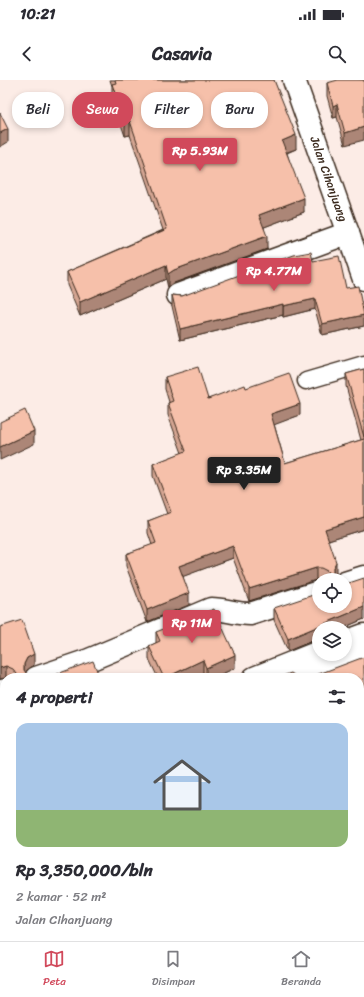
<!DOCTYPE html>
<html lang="id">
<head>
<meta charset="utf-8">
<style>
  body { margin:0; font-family:Sriracha,sans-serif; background:#f7f7f7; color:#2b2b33; height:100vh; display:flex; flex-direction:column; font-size:15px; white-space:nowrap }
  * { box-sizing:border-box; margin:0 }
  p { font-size:13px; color:#7c7c81 }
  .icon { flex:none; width:22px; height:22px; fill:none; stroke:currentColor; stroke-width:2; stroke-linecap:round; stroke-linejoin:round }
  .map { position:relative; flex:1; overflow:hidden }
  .details { position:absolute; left:0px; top:593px; width:364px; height:268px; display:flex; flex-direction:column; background:#fff; border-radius:16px 16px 0 0; box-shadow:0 2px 6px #0003 }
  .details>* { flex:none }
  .guide { position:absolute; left:12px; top:12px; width:340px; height:36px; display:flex; gap:8px }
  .buttons { position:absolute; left:312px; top:493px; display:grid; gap:8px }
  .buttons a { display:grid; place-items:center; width:40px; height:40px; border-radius:50%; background:#fff; box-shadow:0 2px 6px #0003; font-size:20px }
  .price { position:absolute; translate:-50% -34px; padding:0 9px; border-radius:4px; background:#d1495b; color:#fff; font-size:13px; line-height:26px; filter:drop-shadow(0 1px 2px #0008) }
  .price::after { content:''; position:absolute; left:50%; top:24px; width:12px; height:9px; margin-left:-6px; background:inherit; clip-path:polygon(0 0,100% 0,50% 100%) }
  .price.selected { background:#222; color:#fff }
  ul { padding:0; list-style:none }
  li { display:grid; align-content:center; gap:8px; height:212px; padding:0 16px }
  li span { display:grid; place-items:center; height:124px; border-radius:12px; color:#555 }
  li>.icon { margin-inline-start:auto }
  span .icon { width:72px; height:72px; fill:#fffc; stroke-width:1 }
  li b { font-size:17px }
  h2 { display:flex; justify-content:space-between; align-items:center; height:48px; padding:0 16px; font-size:17px }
  .chip { padding:0 14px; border-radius:16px; background:#fff; box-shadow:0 2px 6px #0003; font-size:14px; line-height:36px }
  .chip.selected { background:#d1495b; color:#fff }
  .status { display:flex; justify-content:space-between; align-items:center; height:28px; padding:0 20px; background:#fff; direction:ltr }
  .status svg { height:11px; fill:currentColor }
  header { display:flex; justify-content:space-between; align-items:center; height:52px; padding:0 16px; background:#fff; font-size:18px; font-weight:800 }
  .tabs { display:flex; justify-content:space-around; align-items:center; height:56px; border-top:1px solid #e1e1e2; background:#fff; font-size:11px; color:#7c7c81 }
  .tabs a { display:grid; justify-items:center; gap:2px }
  .tabs .selected { color:#d1495b }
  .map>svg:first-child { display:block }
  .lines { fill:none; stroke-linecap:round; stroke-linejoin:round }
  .service-casing { stroke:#3b2a1e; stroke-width:19 }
  .minor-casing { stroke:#3b2a1e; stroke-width:25 }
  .secondary-casing { stroke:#3b2a1e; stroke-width:25 }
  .service { stroke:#fff; stroke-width:16 }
  .minor { stroke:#fff; stroke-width:22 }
  .secondary { stroke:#fff; stroke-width:22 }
  .wall { fill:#d4a592; stroke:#3b2a1e }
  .shaded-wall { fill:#ac8677; stroke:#3b2a1e }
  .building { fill:#f6c0aa; stroke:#3b2a1e }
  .labels { text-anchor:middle; stroke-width:4; stroke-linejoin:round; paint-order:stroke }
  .street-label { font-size:12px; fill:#3b2a1e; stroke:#fff }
</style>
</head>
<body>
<div class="status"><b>10:21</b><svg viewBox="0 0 49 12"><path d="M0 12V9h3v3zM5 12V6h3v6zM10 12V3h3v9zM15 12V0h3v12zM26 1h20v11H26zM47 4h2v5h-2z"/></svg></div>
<header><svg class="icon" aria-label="back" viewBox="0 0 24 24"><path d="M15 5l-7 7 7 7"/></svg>Casavia<svg class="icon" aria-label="search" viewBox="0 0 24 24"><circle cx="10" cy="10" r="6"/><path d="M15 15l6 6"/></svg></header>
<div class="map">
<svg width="364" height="861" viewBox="0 0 364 861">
  <rect width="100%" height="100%" fill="#fcece6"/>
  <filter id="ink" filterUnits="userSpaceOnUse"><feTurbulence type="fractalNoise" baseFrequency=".025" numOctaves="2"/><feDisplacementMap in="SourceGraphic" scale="8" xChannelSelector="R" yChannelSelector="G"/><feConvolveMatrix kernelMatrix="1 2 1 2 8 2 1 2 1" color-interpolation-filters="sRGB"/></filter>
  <g filter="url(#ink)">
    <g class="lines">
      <defs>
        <path id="service" d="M306,301L364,284"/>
        <g id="minor">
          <path d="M178,215L348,153"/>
          <path d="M345,503L364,497"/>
          <path d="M345,562L364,555"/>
          <path d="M36,598L89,580L211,529C225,529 236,534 250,534L319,512"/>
          <path d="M254,598L319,572"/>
          <path d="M302,598L364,575"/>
          <path d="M0,612L5,610"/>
          <path d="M359,739L364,737"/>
          <path d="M0,741L5,739"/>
          <path d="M359,832L364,830"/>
          <path d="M346,856L348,861"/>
        </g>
        <g id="secondary">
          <path id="s1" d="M294,0L364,199"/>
        </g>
      </defs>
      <!-- service casing -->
      <use href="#service" class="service-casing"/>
      <!-- minor casing -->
      <use href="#minor" class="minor-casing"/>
      <!-- secondary casing -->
      <use href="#secondary" class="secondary-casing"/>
      <!-- service -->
      <use href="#service" class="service"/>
      <!-- minor -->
      <use href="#minor" class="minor"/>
      <!-- secondary -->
      <use href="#secondary" class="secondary"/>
    </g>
    <!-- wall -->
    <g class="wall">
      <path d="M110,0H274L296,69L287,73L304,132L264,147L267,169L174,203L168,208L166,199L80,236L67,205V192L163,150L130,55L125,56L112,18V6Z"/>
      <path d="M364,0L345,65L337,37L333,38L327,16V3Z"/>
      <path d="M313,181L346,208L364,246L322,255L315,229L283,237V235L180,260L172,226V215L182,216Z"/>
      <path d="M364,289V449L328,460L336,494L335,497L337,500H316L249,521L233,478L183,496L189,525L147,542L126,486V474L152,465L148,453V441L167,434L153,396V384L182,373L168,335V323L169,322L165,309V297L208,319L246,308L300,335L274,344L285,383L361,360L346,306V294Z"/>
      <path d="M274,528L364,539L343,548H319V558L288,571L274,540Z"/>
      <path d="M0,547L34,585L27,590L25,592L28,596L32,598H6L0,599Z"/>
      <path d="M156,552L235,588L213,598H205L203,593L192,598H158L149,579V566L156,563Z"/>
      <path d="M364,739V818L359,819Z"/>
      <path d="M359,833L364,861L358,858L359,856Z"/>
    </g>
    <!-- shaded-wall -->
    <g class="shaded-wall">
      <path d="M337,24V37L333,38V26Z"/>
      <path d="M130,41V55L125,56V43Z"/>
      <path d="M364,47V60L345,65V53Z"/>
      <path d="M8,49V62L0,67V53Z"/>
      <path d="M296,55V69L282,74V61Z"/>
      <path d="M304,118V132L259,149V135Z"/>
      <path d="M267,156V169L174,203L168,208V194L174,190Z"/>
      <path d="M166,185V199L80,236V222Z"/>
      <path d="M315,219V229L283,237V226Z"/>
      <path d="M283,224V235L180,260V249Z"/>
      <path d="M364,235V246L322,255V244Z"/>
      <path d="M300,324V335L271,346V334Z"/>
      <path d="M34,351V364L0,380V367Z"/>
      <path d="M364,437V449L325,461V449Z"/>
      <path d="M233,466V478L179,498V486Z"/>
      <path d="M336,482V494L333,500V488Z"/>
      <path d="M316,488V500L249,521V509Z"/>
      <path d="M189,513V525L147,542V530Z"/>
      <path d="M364,527V539L343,548H319V558L288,571V559Z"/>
      <path d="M34,574V585L27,590L24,595V584L27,578Z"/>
      <path d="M235,575V588L213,598H206V588Z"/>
      <path d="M203,580V593L192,598H165Z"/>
      <path d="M6,586V598L0,599V588Z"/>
      <path d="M364,638V650L359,651V640Z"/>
      <path d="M5,689V700L0,702V691Z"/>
      <path d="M360,807V818L359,819V808Z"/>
      <path d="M64,856H98L83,861H49Z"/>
    </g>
    <!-- building -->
    <g class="building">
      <path d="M115,0H274L296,55L282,61L304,118L259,135L267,156L174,190L168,194L166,185L80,222L67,192L167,149L130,41L125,43L112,4L116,3Z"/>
      <path d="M338,0H364V47L345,53L337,24L333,26L327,3Z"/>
      <path d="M0,33L8,49L0,53Z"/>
      <path d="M311,172L313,181L339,176L346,208L358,206L364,235L322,244L315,219L283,226V224L180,249L172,215L182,216L294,175Z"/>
      <path d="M198,287L208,319L245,305L246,308L289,293L300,324L271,334L285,383L364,359V437L325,449L336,482L333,488V494L337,500H331V496L327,491L321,488H316L249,509L233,466L179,486L189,513L147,530L126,474L156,463L148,441L171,432L153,384L186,371L168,323L173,321L165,297Z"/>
      <path d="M364,289V357L346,294Z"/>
      <path d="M25,330L34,351L0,367V342Z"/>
      <path d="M364,498V527L288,559L274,528L319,513V526H345V503H349Z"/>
      <path d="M214,529L235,575L206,588L203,580L165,598H164L149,566L160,561L156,552Z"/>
      <path d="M22,540L34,574L27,578L24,584V590L28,596L32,598H17V594L13,589L6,586L0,588V547Z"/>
      <path d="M364,577V638L359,640V598H308Z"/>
      <path d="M93,581L100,598H46Z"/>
      <path d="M291,593L298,598H277Z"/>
      <path d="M5,611V689L0,691V612Z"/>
      <path d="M364,739V807L359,808V740Z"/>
      <path d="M5,756V856H64L49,861H0V757Z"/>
      <path d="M364,832V861H353L358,858L359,856L360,852L359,844V833Z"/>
      <path d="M269,856H338L340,859L344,861H254L269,857Z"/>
    </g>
  </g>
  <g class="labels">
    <!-- street labels -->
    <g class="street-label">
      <text dy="4" stroke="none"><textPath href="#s1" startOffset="105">Jalan Cihanjuang</textPath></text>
    </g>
  </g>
</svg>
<div class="buttons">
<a><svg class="icon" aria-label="locate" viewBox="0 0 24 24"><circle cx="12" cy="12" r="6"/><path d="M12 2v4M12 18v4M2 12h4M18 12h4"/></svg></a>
<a><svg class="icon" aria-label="layers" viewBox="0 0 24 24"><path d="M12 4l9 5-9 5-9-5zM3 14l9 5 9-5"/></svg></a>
</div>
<b class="price" style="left:200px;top:92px">Rp 5.93M</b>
<b class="price" style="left:274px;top:212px">Rp 4.77M</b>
<b class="price selected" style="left:244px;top:411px">Rp 3.35M</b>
<b class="price" style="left:192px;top:564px">Rp 11M</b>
<div class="guide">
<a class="chip">Beli</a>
<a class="chip selected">Sewa</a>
<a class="chip">Filter</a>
<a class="chip">Baru</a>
</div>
<section class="details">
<h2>4 properti<svg class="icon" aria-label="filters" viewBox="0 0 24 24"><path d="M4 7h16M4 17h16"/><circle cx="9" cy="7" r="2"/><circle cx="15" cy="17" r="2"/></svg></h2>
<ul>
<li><span style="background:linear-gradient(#a9c7e8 70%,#8fb573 0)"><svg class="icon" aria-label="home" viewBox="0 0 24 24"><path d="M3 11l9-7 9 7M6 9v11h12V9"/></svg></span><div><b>Rp 3,350,000/bln</b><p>2 kamar · 52 m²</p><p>Jalan Cihanjuang</p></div></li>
</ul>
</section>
</div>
<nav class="tabs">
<a class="selected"><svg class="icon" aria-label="map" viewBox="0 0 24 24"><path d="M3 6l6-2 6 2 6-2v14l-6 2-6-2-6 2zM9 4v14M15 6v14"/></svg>Peta</a>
<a><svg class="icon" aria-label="saved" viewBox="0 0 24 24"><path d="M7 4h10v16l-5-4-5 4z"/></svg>Disimpan</a>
<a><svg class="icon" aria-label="home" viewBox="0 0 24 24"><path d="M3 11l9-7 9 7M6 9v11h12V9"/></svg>Beranda</a>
</nav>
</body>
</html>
